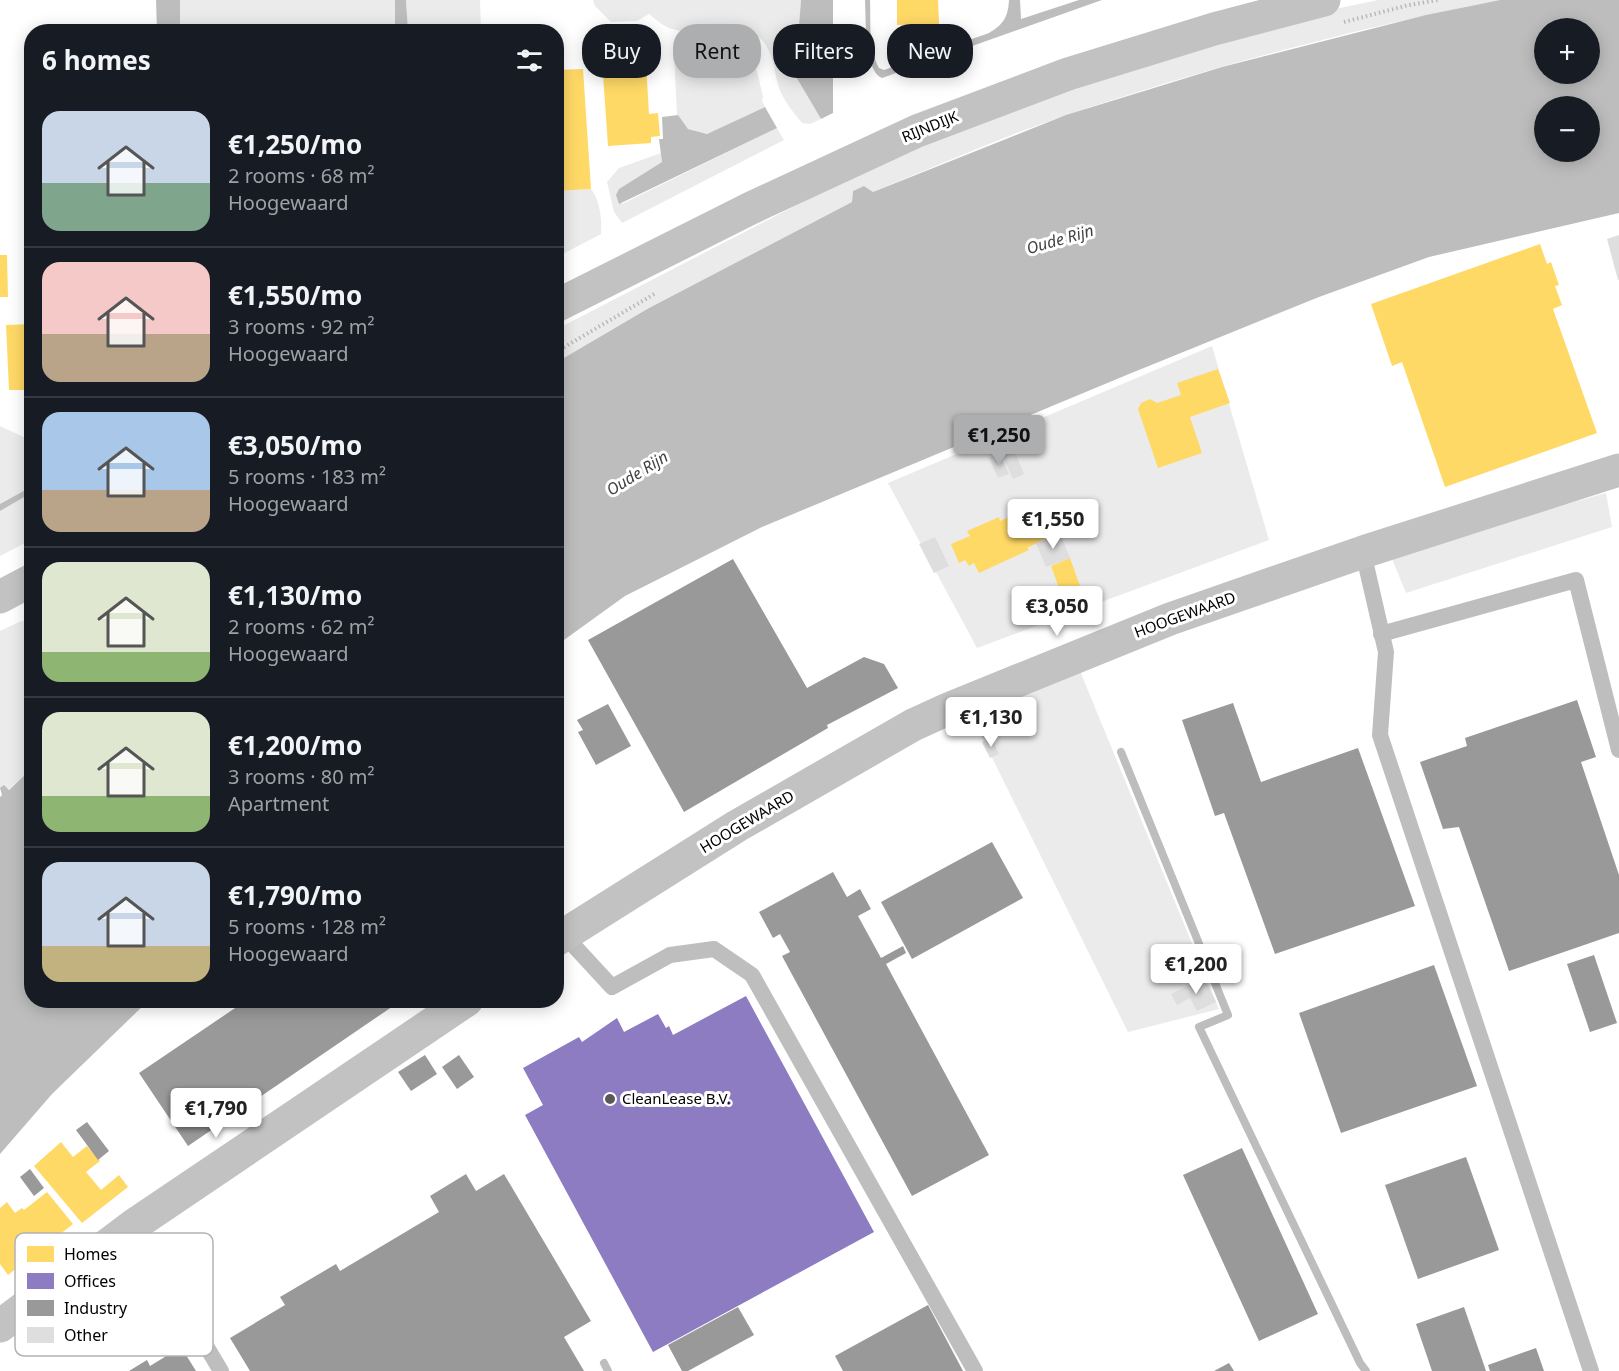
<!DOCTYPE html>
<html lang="en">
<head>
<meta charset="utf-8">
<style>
  body { margin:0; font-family:"Noto Sans",sans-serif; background:#20242c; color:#f1f3f6; height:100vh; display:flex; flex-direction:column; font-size:22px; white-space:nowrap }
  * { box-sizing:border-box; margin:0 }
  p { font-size:20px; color:#9ea1a6 }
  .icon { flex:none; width:33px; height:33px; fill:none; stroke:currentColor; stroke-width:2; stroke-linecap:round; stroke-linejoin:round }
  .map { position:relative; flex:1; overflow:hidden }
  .panel { position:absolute; left:24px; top:24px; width:540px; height:984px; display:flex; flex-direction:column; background:#171b24; border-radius:24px; box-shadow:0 3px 15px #0003 }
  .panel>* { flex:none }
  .guide { position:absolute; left:582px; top:24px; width:570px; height:54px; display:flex; gap:12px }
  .controls { position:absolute; left:1534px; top:18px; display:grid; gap:12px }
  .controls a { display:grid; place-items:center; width:66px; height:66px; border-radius:50%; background:#171b24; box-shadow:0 3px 15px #0003; font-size:30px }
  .price { position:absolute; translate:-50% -51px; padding:0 14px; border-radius:6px; background:#fff; color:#222; font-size:20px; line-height:39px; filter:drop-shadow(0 2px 3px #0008) }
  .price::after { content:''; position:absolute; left:50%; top:36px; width:18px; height:14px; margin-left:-9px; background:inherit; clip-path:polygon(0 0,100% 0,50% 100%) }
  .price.selected { background:#adaeaf; color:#111 }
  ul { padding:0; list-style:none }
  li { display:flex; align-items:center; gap:18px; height:150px; padding:0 18px }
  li+li { border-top:2px solid #363941 }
  li span { display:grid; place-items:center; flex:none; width:168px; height:120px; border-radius:18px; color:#555 }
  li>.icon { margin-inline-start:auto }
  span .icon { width:72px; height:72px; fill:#fffc; stroke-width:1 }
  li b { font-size:26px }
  h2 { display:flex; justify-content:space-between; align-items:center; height:72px; padding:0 18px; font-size:26px }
  .chip { padding:0 21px; border-radius:24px; background:#171b24; box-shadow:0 3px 15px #0003; font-size:21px; line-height:54px }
  .chip.selected { background:#adaeaf; color:#111 }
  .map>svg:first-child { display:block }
  .green { fill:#ebebeb }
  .water { fill:#bdbdbd; fill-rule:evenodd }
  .homes { fill:#ffd966 }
  .offices { fill:#8e7cc3 }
  .industry { fill:#999 }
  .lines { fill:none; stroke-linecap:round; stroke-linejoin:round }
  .stream { stroke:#bdbdbd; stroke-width:8 }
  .building { fill:#dedede }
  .path { stroke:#b9b9b9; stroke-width:4; stroke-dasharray:1.5 3; stroke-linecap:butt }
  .lane { stroke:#bebebe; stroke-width:16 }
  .secondary { stroke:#c2c2c2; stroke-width:33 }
  .poi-dot { fill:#595959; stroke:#fff; stroke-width:2 }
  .labels { text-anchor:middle; stroke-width:6; stroke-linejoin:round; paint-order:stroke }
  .street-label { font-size:15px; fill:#000; stroke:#fff }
  .poi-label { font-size:15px; fill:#000; stroke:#fff; text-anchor:start }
  .water-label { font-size:16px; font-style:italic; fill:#424242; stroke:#fff }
  .key { fill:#fff; stroke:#b2b2b2; stroke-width:1.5 }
  .key-label { font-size:16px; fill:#000 }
</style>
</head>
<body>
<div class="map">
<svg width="1619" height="1371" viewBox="0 0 1619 1371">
  <rect width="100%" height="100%" fill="#fff"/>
  <!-- green -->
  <g class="green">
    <rect x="180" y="0" width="215" height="31"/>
    <path d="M406,0H480L481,31H408Z"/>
    <path d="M593,0H801L795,75L821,119L810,124L802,123C793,112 784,101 779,88C774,72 774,53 762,40C738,16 700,38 672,29C663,26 656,20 649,14L637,21L611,22L595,6Z"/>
    <path d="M1378,0H1500C1354,29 1208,67 1067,115C1001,137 937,166 873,192L864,186L853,191L852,202L649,308L557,362V329L816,195L946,136L1094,81L1316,13Z"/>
    <path d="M733,48C757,52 758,77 763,97L762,101L765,107L707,134L688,129L677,115L674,53L676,51Z"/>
    <path d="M777,128L784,140L622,223L614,212L607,182L619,168L661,153L662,162L619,189L622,204Z"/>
    <path d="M591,189C600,200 602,220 601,234L557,257L556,191Z"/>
    <path d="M1212,346L1269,540L977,648L888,483Z"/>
    <path d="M0,426L32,441L31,540L0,556Z"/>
    <path d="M1606,493L1612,527L1406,593L1390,554Z"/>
    <path d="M31,619V769L8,790L0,788V631L19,622Z"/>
    <path d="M1080,671L1219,1009L1128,1032L969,711Z"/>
  </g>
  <!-- water -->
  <g class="water">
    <path d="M156,0H180V31H157Z"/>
    <path d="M395,0H406L408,31H395Z"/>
    <path d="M801,0H833V113L821,119L795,75Z"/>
    <path d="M865,0H870C871,22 868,48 879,68L884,70L989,33C1004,24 1008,17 1009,0H1020L1021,19L1079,0H1102L882,78C864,71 866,18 865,0Z"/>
    <path d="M1500,0H1619V213L1429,257L1319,297L1129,374L762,527L625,596L557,645V362L649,308L852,202L853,191L864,186L873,192L1066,115L1222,67L1426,15ZM1545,28H1590V74H1545ZM1545,106H1590V152H1545Z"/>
    <path d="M765,107L777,128L619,204L616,195L619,189L662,162L659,139H663L662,117L678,115L688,129L707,134Z"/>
    <path d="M31,487V493L0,511V504Z"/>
    <path d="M31,769L32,1000L148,1001L52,1094L0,1154V797L2,795L0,788L4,785L9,790Z"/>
  </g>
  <!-- homes -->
  <g class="homes">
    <path d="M897,0H938L939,24L897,25Z"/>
    <path d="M644,29L649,114L658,113L660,136L651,137V143L608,146L600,32Z"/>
    <path d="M583,69L591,189L556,191V70Z"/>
    <path d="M1540,244L1547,264L1551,262L1559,285L1555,286L1562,305L1553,309L1597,433L1445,487L1402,362L1392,366L1371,304Z"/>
    <path d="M0,255H7L8,297H0Z"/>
    <path d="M32,324V390H9L6,325Z"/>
    <path d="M1218,369L1230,403L1190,417L1202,453L1158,468L1138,409L1141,403L1150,399L1157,403L1181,395L1177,383Z"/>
    <path d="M1011,516L1016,526L1036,519L1044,539L1027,548L1029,550L979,573L974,563L969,566L965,560L959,563L951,544L970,536L967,531L999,517L1000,521Z"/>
    <path d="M1070,558L1085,600L1066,607L1051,566Z"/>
    <path d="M61,1142L73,1157L87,1146L100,1161L86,1172L101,1190L119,1175L128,1187L82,1223L34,1166Z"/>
    <path d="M47,1192L73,1224L8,1275L0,1264V1208L7,1202L15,1213L22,1208L24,1210Z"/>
  </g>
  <!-- offices -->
  <path class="offices" d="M746,996L874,1232L653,1352L525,1115L543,1105L523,1068L579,1037L582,1042L617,1018L624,1032L658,1014L666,1028L669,1026L673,1035Z"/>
  <!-- industry -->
  <g class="industry">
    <path d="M733,559L807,688L864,657L884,664L898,688L827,725L828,728L684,812L588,640Z"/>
    <path d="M1577,700L1596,757L1581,762L1619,875V933L1509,971L1459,827L1443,829L1420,762L1467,746L1465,738Z"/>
    <path d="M1233,703L1261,782L1358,748L1415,906L1275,954L1224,813L1215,816L1182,720Z"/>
    <path d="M608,704L631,746L596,765L578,732L583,730L577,720Z"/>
    <path d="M992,842L1023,898L912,959L881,902Z"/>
    <path d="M833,872L847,897L860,889L871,909L858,916L881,958L903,946L906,953L886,964L989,1155L912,1196L782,956L790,952L780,934L773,938L759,912Z"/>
    <path d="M1594,955L1617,1023L1590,1032L1567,964Z"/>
    <path d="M1434,965L1477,1086L1341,1133L1299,1013Z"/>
    <path d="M247,1000H402L188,1146L139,1073Z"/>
    <path d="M425,1055L437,1074L411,1091L398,1072Z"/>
    <path d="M459,1055L474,1077L457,1089L442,1067Z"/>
    <path d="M87,1122L109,1151L98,1160L76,1130Z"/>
    <path d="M1242,1148L1318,1314L1259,1341L1183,1175Z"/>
    <path d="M1466,1157L1499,1250L1418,1279L1385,1185Z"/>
    <path d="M30,1169L44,1188L34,1196L20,1177Z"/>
    <path d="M466,1174L476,1191L504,1174L591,1321L564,1337L584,1371H250L230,1338L285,1305L280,1297L336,1264L340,1271L439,1212L430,1196Z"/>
    <path d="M928,1305L963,1371H843L835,1356Z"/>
    <path d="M738,1307L754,1335L688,1371H682L668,1345Z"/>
    <path d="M1464,1307L1486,1371H1432L1416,1324Z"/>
    <path d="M181,1347L196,1371H129L147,1360L150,1366Z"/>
    <path d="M1536,1348L1544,1371H1490L1488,1365Z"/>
    <path d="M1229,1363L1234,1371H1214Z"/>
  </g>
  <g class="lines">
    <!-- stream -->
    <g class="stream">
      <path d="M1121,752L1228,1015L1199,1027L1360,1363L1366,1371"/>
      <path d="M604,1363L608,1371"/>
    </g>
  </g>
  <!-- building -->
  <g class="building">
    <path d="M1619,235V280H1618L1607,239Z"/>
    <path d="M1013,447L1024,474L1013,479L1001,452Z"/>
    <path d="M1000,453L1009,474L998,478L989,458Z"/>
    <path d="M1060,533L1070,558L1046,567L1036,543Z"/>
    <path d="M935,537L949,566L934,573L919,544Z"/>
    <path d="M991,737L999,754L990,758L982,742Z"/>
    <path d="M1204,978L1216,1002L1197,1011L1190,998L1177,1005L1171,994Z"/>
  </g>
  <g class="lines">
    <!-- path -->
    <g class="path">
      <path d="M1344,22L1409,5L1438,0"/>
      <path d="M556,352L656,293"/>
    </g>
    <!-- lane -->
    <g class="lane">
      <path d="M1363,552L1386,652L1380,735L1591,1371"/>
      <path d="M1381,634L1576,580L1619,750"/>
      <path d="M564,935L612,987L670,955L714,949L752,975L975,1371"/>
      <path d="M134,1225L221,1371"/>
    </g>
    <!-- secondary -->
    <g class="secondary">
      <path d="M556,306L751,208L917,131L1068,74L1214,29L1324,0"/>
      <path d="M0,597L32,580"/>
      <path d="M556,940L737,826L913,725L948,709L1170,619L1363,552L1619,470"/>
      <path d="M0,1326L134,1225L467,1000"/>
    </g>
  </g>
  <!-- markers -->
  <circle class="poi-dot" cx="610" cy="1099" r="6"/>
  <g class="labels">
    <!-- street labels -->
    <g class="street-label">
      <text transform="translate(930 127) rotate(-22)" y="5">RIJNDIJK</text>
      <text transform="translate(1185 615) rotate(-20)" y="5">HOOGEWAARD</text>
      <text transform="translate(747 822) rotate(-31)" y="5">HOOGEWAARD</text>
    </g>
    <!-- poi labels -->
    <g class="poi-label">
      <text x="622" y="1104">CleanLease B.V.</text>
    </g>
    <!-- water labels -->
    <g class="water-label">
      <text transform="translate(1060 239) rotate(-16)" y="6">Oude Rijn</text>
      <text transform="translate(637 473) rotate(-32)" y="6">Oude Rijn</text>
    </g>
  </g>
  <!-- legend -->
  <rect x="15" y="1233" width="198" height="123" rx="9" class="key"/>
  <rect x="27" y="1246" width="27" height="16" fill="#ffd966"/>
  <rect x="27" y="1273" width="27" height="16" fill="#8e7cc3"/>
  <rect x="27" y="1300" width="27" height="16" fill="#999"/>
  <rect x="27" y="1327" width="27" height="16" fill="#dedede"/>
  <g class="key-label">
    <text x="64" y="1260">Homes</text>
    <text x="64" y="1287">Offices</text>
    <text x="64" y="1314">Industry</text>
    <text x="64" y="1341">Other</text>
  </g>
</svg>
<div class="controls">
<a>+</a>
<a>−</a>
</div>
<b class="price selected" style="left:999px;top:466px">€1,250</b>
<b class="price" style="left:1053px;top:550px">€1,550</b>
<b class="price" style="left:1057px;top:637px">€3,050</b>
<b class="price" style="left:991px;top:748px">€1,130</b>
<b class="price" style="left:1196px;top:995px">€1,200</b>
<b class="price" style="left:216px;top:1139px">€1,790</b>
<div class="guide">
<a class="chip">Buy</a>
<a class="chip selected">Rent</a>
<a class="chip">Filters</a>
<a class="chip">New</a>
</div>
<section class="panel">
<h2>6 homes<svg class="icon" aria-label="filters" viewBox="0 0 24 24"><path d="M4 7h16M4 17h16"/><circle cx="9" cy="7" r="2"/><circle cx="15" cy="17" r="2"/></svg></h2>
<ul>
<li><span style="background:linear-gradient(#c9d6e8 60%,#7fa58c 0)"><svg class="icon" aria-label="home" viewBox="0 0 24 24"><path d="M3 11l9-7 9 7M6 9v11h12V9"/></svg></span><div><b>€1,250/mo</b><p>2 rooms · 68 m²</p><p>Hoogewaard</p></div></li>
<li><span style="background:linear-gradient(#f6c9c9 60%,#b9a48a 0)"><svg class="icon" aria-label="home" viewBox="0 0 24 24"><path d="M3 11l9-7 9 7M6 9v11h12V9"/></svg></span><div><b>€1,550/mo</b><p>3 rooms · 92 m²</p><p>Hoogewaard</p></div></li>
<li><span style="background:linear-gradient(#a9c7e8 65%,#b9a48a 0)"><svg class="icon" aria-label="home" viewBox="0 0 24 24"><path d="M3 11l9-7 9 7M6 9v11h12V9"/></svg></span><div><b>€3,050/mo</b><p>5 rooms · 183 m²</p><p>Hoogewaard</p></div></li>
<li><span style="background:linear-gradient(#dfe7d0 75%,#8fb573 0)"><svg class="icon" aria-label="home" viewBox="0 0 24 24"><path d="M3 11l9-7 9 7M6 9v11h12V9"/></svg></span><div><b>€1,130/mo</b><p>2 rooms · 62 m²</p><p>Hoogewaard</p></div></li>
<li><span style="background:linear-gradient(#dfe7d0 70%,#8fb573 0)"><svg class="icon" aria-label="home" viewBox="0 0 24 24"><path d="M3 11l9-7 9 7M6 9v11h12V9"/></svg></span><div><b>€1,200/mo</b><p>3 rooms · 80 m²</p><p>Apartment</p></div></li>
<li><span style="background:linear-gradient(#c9d6e8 70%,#c2b280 0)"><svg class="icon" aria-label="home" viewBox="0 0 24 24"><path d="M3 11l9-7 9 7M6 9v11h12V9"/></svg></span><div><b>€1,790/mo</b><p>5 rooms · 128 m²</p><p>Hoogewaard</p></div></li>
</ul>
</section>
</div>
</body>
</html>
